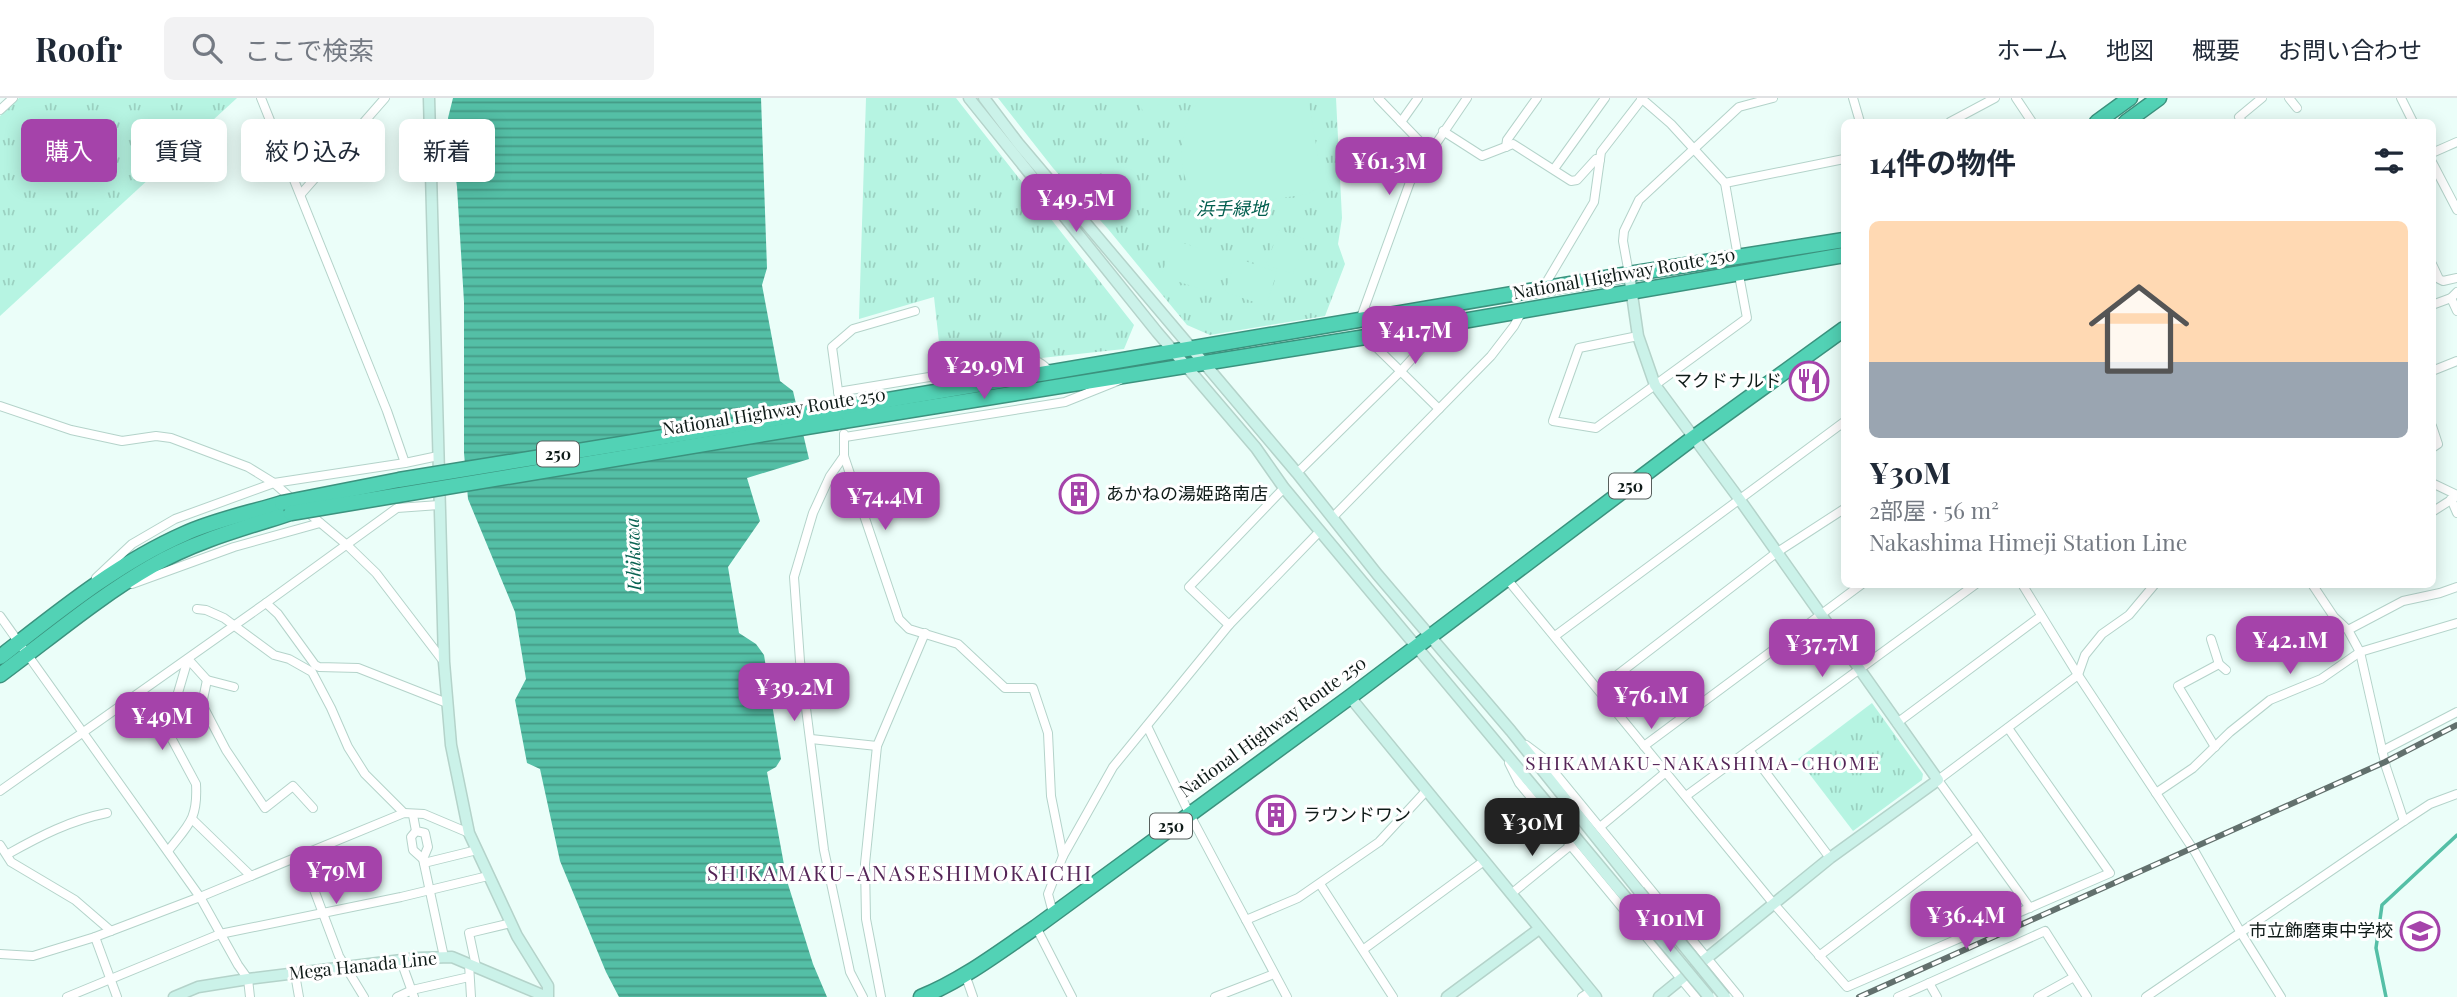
<!DOCTYPE html>
<html lang="ja">
<head>
<meta charset="utf-8">
<style>
  body { margin:0; font-family:"Playfair Display","Noto Sans JP",serif; background:#f2f2f3; color:#1f2937; height:100vh; display:flex; flex-direction:column; font-size:26px; white-space:nowrap }
  * { box-sizing:border-box; margin:0 }
  p { font-size:23px; color:#747a83 }
  .icon { flex:none; width:38px; height:38px; fill:none; stroke:currentColor; stroke-width:2; stroke-linecap:round; stroke-linejoin:round }
  .map { position:relative; flex:1; overflow:hidden }
  .panel { position:absolute; left:1841px; top:21px; width:595px; height:469px; display:flex; flex-direction:column; background:#fff; border-radius:10px; box-shadow:0 4px 18px #0003 }
  .panel>* { flex:none }
  .top-card { position:absolute; left:21px; top:21px; width:665px; height:63px; display:flex; gap:14px }
  .price { position:absolute; translate:-50% -60px; padding:0 16px; border-radius:14px; background:#a543aa; color:#fff; font-size:23px; line-height:46px; filter:drop-shadow(0 2px 4px #0008) }
  .price::after { content:''; position:absolute; left:50%; top:42px; width:21px; height:16px; margin-left:-10px; background:inherit; clip-path:polygon(0 0,100% 0,50% 100%) }
  .price.active { background:#222; color:#fff }
  ul { padding:0; list-style:none }
  li { display:grid; align-content:center; gap:14px; height:371px; padding:0 28px }
  li+li { border-top:2px solid #e0e1e3 }
  li span { display:grid; place-items:center; height:217px; border-radius:10px; color:#555 }
  li>.icon { margin-inline-start:auto }
  span .icon { width:126px; height:126px; fill:#fffc; stroke-width:1 }
  li b { font-size:30px }
  h2 { display:flex; justify-content:space-between; align-items:center; height:84px; padding:0 28px; font-size:30px }
  .pill { padding:0 24px; border-radius:10px; background:#fff; box-shadow:0 4px 18px #0003; font-size:24px; line-height:63px }
  .pill.active { background:#a543aa; color:#fff }
  header { display:flex; align-items:center; gap:42px; box-sizing:border-box; height:98px; padding:0 35px; background:#fff; border-bottom:2px solid #e0e1e3 }
  header strong { font-size:33px }
  nav { display:flex; gap:38px; margin-inline-start:auto; font-size:24px }
  .search { width:490px; height:63px; background:#f2f2f3; display:flex; align-items:center; gap:18px; box-sizing:border-box; padding:0 24px; border-radius:10px; color:#747a83; font-size:26px }
  .map>svg:first-child { display:block }
  .grass { fill:url(#grass-tufts) }
  .garden { fill:#b6f4e2 }
  .water { fill:url(#water-rules) }
  .lines { fill:none; stroke-linecap:round; stroke-linejoin:round }
  .stream { stroke:#54bfa6; stroke-width:3.5 }
  .street-casing { stroke:#b4d3ca; stroke-width:10 }
  .secondary-casing { stroke:#b4d3ca; stroke-width:13 }
  .highway-casing { stroke:#3b927e; stroke-width:17 }
  .street { stroke:#fff; stroke-width:8 }
  .secondary { stroke:#cbf2e9; stroke-width:10 }
  .highway { stroke:#52d2b5; stroke-width:14 }
  .rail-casing { stroke:#62706d; stroke-width:6 }
  .rail { stroke:#fff; stroke-width:3.5; stroke-dasharray:10; stroke-linecap:butt }
  .secondary-bridge-casing { stroke:#b4d3ca; stroke-width:13; stroke-linecap:butt }
  .highway-bridge-casing { stroke:#3b927e; stroke-width:17; stroke-linecap:butt }
  .secondary-bridge { stroke:#cbf2e9; stroke-width:10 }
  .highway-bridge { stroke:#52d2b5; stroke-width:14 }
  .labels { text-anchor:middle; stroke-width:6; stroke-linejoin:round; paint-order:stroke }
  .shield { fill:#fff; stroke:#575f5d; stroke-width:2 }
  .shield-label { font-size:16px; font-weight:bold; fill:#0f1b18 }
  .park-label { font-size:18px; font-style:italic; fill:#005e4e; stroke:#fff }
  .street-label { font-size:18px; fill:#0f1b18; stroke:#fff }
  .poi-label { font-size:18px; fill:#0f1b18; stroke:#fff; text-anchor:end }
  .water-label { font-size:19px; font-style:italic; fill:#096352; stroke:#fff }
  .neighbourhood-label { font-size:19px; letter-spacing:2px; fill:#542557; stroke:#fff }
  .quarter-label { font-size:21px; letter-spacing:2px; fill:#542557; stroke:#fff }
</style>
</head>
<body>
<header>
<strong>Roofr</strong>
<div class="search"><svg class="icon" aria-label="search" viewBox="0 0 24 24"><circle cx="10" cy="10" r="6"/><path d="M15 15l6 6"/></svg>ここで検索</div>
<nav><a>ホーム</a><a>地図</a><a>概要</a><a>お問い合わせ</a></nav>
</header>
<div class="map">
<svg width="2457" height="899" viewBox="0 0 2457 899">
  <defs>
    <pattern id="grass-tufts" width="24" height="20" patternUnits="userSpaceOnUse" patternTransform="scale(1.75)"><rect width="24" height="20" fill="#b6f4e2"/><path d="M3 7l-1-3M5 7V3M7 7l1-3M15 17l-1-3M17 17v-4M19 17l1-3" fill="none" stroke="#9bd1c1"/></pattern>
    <pattern id="water-rules" width="6" height="5" patternUnits="userSpaceOnUse" patternTransform="scale(1.75)"><rect width="6" height="5" fill="#54bfa6"/><path d="M0 2.5h6" fill="none" stroke="#449a86"/></pattern>
  </defs>
  <rect width="100%" height="100%" fill="#ebfef9"/>
  <!-- grass -->
  <g class="grass">
    <path d="M19,0H237L0,218V18Z"/>
    <path d="M866,0H956L1134,227L1124,251L942,271L934,199L859,221Z"/>
    <path d="M998,0H1336L1342,120L1338,146L1345,166L1325,218L1210,237L1187,227L1108,131L1053,70Z"/>
    <path d="M1872,605L1923,676L1922,682L1853,733L1798,661Z"/>
  </g>
  <!-- garden -->
  <g class="garden">
    <path d="M1136,0H1171L1144,15Z"/>
    <path d="M1201,0H1308L1321,76L1317,90L1308,96L1202,112C1196,101 1188,88 1184,76C1177,51 1185,20 1201,0Z"/>
    <path d="M1279,132L1306,141L1293,176L1266,167Z"/>
    <path d="M1174,142L1217,156L1204,192L1161,178Z"/>
    <path d="M1236,160L1277,174L1266,208L1225,194Z"/>
  </g>
  <!-- water -->
  <path class="water" d="M453,0H761L767,170L762,187L780,283L793,293L809,361L747,380L760,423L728,469L739,535L756,546L764,557L781,661L776,669L767,674L787,783L813,866L827,899H619L606,874L560,763L540,671L527,665L515,602L526,581L515,514L468,401L464,355V204L457,89L448,20Z"/>
  <g class="lines">
    <!-- stream -->
    <path class="stream" d="M2386,899L2376,850L2382,807L2457,737"/>
    <defs>
      <g id="street">
        <path d="M261,0L387,313L405,365"/>
        <path d="M1378,0L1429,53"/>
        <path d="M1641,0L1671,26L1725,85L1738,159"/>
        <path d="M1853,0L1860,24"/>
        <path d="M2016,0L2032,24"/>
        <path d="M2289,0L2297,10"/>
        <path d="M2401,0L2413,24"/>
        <path d="M0,12L13,0"/>
        <path d="M1401,24L1418,0"/>
        <path d="M1950,24L1995,0"/>
        <path d="M2242,24L2239,19L2262,0"/>
        <path d="M1443,33L1482,58L1513,46L1571,83L1577,82L1596,61L1600,62"/>
        <path d="M1506,49L1507,42L1537,0"/>
        <path d="M2432,55L2457,44"/>
        <path d="M2432,64L2457,112"/>
        <path d="M1554,71L1605,0"/>
        <path d="M1725,85L1844,61"/>
        <path d="M301,96L385,0"/>
        <path d="M2432,166L2439,181L2443,183L2457,180"/>
        <path d="M1629,176L1623,143L1624,133L1639,102L1739,9L1773,0"/>
        <path d="M1546,190V185L1594,104L1601,54L1642,1"/>
        <path d="M2451,200L2457,213"/>
        <path d="M2432,207L2451,200L2457,194"/>
        <path d="M1360,222L1410,84L1467,0"/>
        <path d="M1372,238L1377,250L1439,311"/>
        <path d="M1638,238L1579,250L1553,323L1596,330L1747,220L1739,177"/>
        <path d="M2432,273L2457,263"/>
        <path d="M838,294L990,269C1015,255 1029,253 1050,273"/>
        <path d="M839,300L832,249L853,231L915,213"/>
        <path d="M0,308L71,332L122,343L156,338L171,340L248,369L274,385L293,402"/>
        <path d="M2432,328L2438,346L2432,350"/>
        <path d="M844,336V358L899,521L909,531L958,546L1005,590H1033L1048,635L1051,698L1063,758L1048,796L1053,815"/>
        <path d="M845,339L1065,304L1120,282"/>
        <path d="M844,358L830,378L813,415L794,479L800,563L824,752L850,874L863,899"/>
        <path d="M1297,375L1400,274L1431,240L1434,228"/>
        <path d="M2432,385L2457,397"/>
        <path d="M2451,401L2457,415"/>
        <path d="M306,413L347,447L376,475L444,564"/>
        <path d="M2432,414L2457,398"/>
        <path d="M1333,419L1491,258L1514,228L1522,213"/>
        <path d="M96,480L132,446L175,421L274,385L405,365L438,358"/>
        <path d="M1507,481L1773,805L1847,889L2110,775L2008,630"/>
        <path d="M132,486L234,449L320,425"/>
        <path d="M2022,486L2078,577L2195,754L2241,835L2281,899"/>
        <path d="M2312,486L2334,519L2348,532L2360,554L2386,669L2404,723"/>
        <path d="M266,505L278,516L315,567L319,569L358,570L447,605"/>
        <path d="M197,511L206,512L224,520L274,557L289,561L312,574L331,610L348,649L365,676L404,715"/>
        <path d="M0,518L200,799L238,867L248,881L250,899"/>
        <path d="M1229,527L1189,489L1284,390"/>
        <path d="M2348,532L2403,503L2440,495L2457,489"/>
        <path d="M1555,538L1844,324"/>
        <path d="M2211,541L2219,566L2226,572"/>
        <path d="M188,561L207,582L234,589"/>
        <path d="M207,582L202,606L226,652L265,710L293,688L313,710"/>
        <path d="M1599,591L1776,455L1844,411"/>
        <path d="M1897,625L2041,518"/>
        <path d="M1147,628L1189,715L1287,899"/>
        <path d="M811,641L877,648"/>
        <path d="M1526,647L1542,659L1739,899"/>
        <path d="M1644,648L1862,486"/>
        <path d="M2215,649L2178,588L2219,566"/>
        <path d="M1749,652L1830,760"/>
        <path d="M2382,653L2457,614"/>
        <path d="M1509,665L1519,685L1696,899"/>
        <path d="M0,693L266,505L397,410L439,407"/>
        <path d="M2156,695L2193,670L2230,634L2270,602L2321,581L2360,554L2457,525"/>
        <path d="M1686,698L1976,486"/>
        <path d="M413,717L416,733L425,735L428,749L423,761L444,859"/>
        <path d="M193,722L251,778"/>
        <path d="M1600,729L1666,674"/>
        <path d="M416,733L411,739L413,752L423,761"/>
        <path d="M0,747L11,764L75,802L111,833"/>
        <path d="M168,753C188,727 198,722 196,686L167,632L188,561"/>
        <path d="M8,756C40,738 71,722 107,715"/>
        <path d="M301,757L339,858L364,899"/>
        <path d="M1063,758L1113,669L1229,527L1320,433"/>
        <path d="M424,765L477,752"/>
        <path d="M1320,786L1393,899"/>
        <path d="M1511,796L1571,747"/>
        <path d="M2030,810L1938,682L2078,577L2085,557L2102,536L2129,517L2155,486"/>
        <path d="M1246,822L1298,800L1379,744L1426,693"/>
        <path d="M1036,829L1072,899"/>
        <path d="M95,839L117,899"/>
        <path d="M1364,851L1484,763"/>
        <path d="M0,856L33,858L95,839L200,799L404,715L424,716L469,735"/>
        <path d="M1819,858L1978,738"/>
        <path d="M401,863L414,899"/>
        <path d="M469,866L471,899"/>
        <path d="M476,868L469,835L511,825"/>
        <path d="M295,876L299,899"/>
        <path d="M965,876L973,899"/>
        <path d="M1929,885L1937,899"/>
        <path d="M67,899L220,836L401,799L488,778"/>
        <path d="M397,899L412,892L469,879"/>
        <path d="M881,899L866,821L865,766L877,648L925,535"/>
        <path d="M1215,899L1274,876"/>
        <path d="M1582,899L1591,893"/>
        <path d="M1898,899L2045,833L2087,899"/>
        <path d="M2038,899L2074,879"/>
        <path d="M2146,899L2404,723L2430,706L2457,696"/>
      </g>
      <g id="secondary">
        <path d="M429,0L444,564L451,647L469,735L517,838L548,888V899"/>
        <path d="M969,0L1157,234L1256,350L1284,390L1628,802"/>
        <path d="M984,0L1018,45L1297,375L1377,476L1511,633L1639,793"/>
        <path d="M1629,176L1638,238L1655,287L1740,402L1938,682L1830,760L1659,899"/>
        <path d="M1350,599L1596,899"/>
        <path d="M174,899L198,889L248,881L418,860L452,859L547,899"/>
        <path d="M1447,899L1539,831"/>
      </g>
      <g id="highway">
        <path d="M2097,24L2130,0"/>
        <path d="M2126,24L2159,0"/>
        <path d="M835,311L1629,176L1844,142"/>
        <path d="M837,324L1434,228L1844,157"/>
        <path d="M0,559C58,514 116,466 184,436C214,422 250,415 282,405"/>
        <path d="M0,577C50,540 98,499 152,468C195,443 244,430 291,415"/>
        <path d="M921,899C963,882 999,854 1036,829L1350,599L1693,340L1844,231"/>
      </g>
    </defs>
    <!-- street casing -->
    <use href="#street" class="street-casing"/>
    <!-- secondary casing -->
    <use href="#secondary" class="secondary-casing"/>
    <!-- highway casing -->
    <use href="#highway" class="highway-casing"/>
    <!-- street -->
    <use href="#street" class="street"/>
    <!-- secondary -->
    <use href="#secondary" class="secondary"/>
    <!-- highway -->
    <use href="#highway" class="highway"/>
    <defs>
      <path id="rail" d="M1859,899L2385,664L2457,627"/>
    </defs>
    <!-- rail casing -->
    <use href="#rail" class="rail-casing"/>
    <!-- rail -->
    <use href="#rail" class="rail"/>
    <defs>
      <g id="secondary-bridge">
        <path d="M1639,793L1725,899"/>
        <path d="M1628,802L1709,899"/>
      </g>
      <g id="highway-bridge">
        <path d="M282,405L399,382L835,311"/>
        <path d="M291,415L837,324"/>
      </g>
    </defs>
    <!-- secondary-bridge casing -->
    <use href="#secondary-bridge" class="secondary-bridge-casing"/>
    <!-- highway-bridge casing -->
    <use href="#highway-bridge" class="highway-bridge-casing"/>
    <!-- secondary-bridge -->
    <use href="#secondary-bridge" class="secondary-bridge"/>
    <!-- highway-bridge -->
    <use href="#highway-bridge" class="highway-bridge"/>
  </g>
  <!-- icons -->
  <defs>
    <symbol id="restaurant-ring" viewBox="-11 -11 22 22"><circle r="9.5" fill="#fff" stroke="#a543aa" stroke-width="1.5"/><path d="M-5-6h1v4h1v-4h1v4h1v-4h1v5L-1.5 .5V6h-2V.5L-5-1ZM5-6V6H3V1.5H1.5Q1.5-4 5-6Z" fill="#a543aa"/></symbol>
    <symbol id="building-ring" viewBox="-11 -11 22 22"><circle r="9.5" fill="#fff" stroke="#a543aa" stroke-width="1.5"/><path d="M-4-6H4V6H1V3H-1V6H-4ZM-2.5-4.3h1.7v1.8h-1.7ZM.8-4.3h1.7v1.8H.8ZM-2.5-1h1.7V.8h-1.7ZM.8-1h1.7V.8H.8Z" fill="#a543aa"/></symbol>
    <symbol id="school-ring" viewBox="-11 -11 22 22"><circle r="9.5" fill="#fff" stroke="#a543aa" stroke-width="1.5"/><path d="M0-5L7-2L0 1L-7-2ZM-4 1L0 2.5L4 1V4Q0 6-4 4Z" fill="#a543aa"/></symbol>
  </defs>
  <g fill-rule="evenodd">
    <use href="#restaurant-ring" x="1787" y="261" width="44" height="44"/>
    <use href="#building-ring" x="1057" y="374" width="44" height="44"/>
    <use href="#building-ring" x="1254" y="695" width="44" height="44"/>
    <use href="#school-ring" x="2398" y="811" width="44" height="44"/>
  </g>
  <g class="labels">
    <!-- shield labels -->
    <g class="shield">
      <rect x="537" y="343.5" width="42" height="25" rx="5"/>
      <rect x="1609" y="375.5" width="42" height="25" rx="5"/>
      <rect x="1150" y="715.5" width="42" height="25" rx="5"/>
    </g>
    <g class="shield-label">
      <text x="558" y="362">250</text>
      <text x="1630" y="394">250</text>
      <text x="1171" y="734">250</text>
    </g>
    <!-- park labels -->
    <g class="park-label">
      <text x="1232" y="117">浜手緑地</text>
    </g>
    <!-- street labels -->
    <g class="street-label">
      <text transform="translate(1624 176) rotate(-10)" y="6">National Highway Route 250</text>
      <text transform="translate(774 314) rotate(-9)" y="6">National Highway Route 250</text>
      <text transform="translate(1273 629) rotate(-36)" y="6">National Highway Route 250</text>
      <text transform="translate(363 868) rotate(-6)" y="6">Mega Hanada Line</text>
    </g>
    <!-- poi labels -->
    <g class="poi-label">
      <text x="1782" y="289">マクドナルド</text>
      <text x="1106" y="402" text-anchor="start">あかねの湯姫路南店</text>
      <text x="1303" y="723" text-anchor="start">ラウンドワン</text>
      <text x="2393" y="839">市立飾磨東中学校</text>
    </g>
    <!-- water labels -->
    <g class="water-label">
      <text transform="translate(633 456) rotate(-92)" y="7">Ichikawa</text>
    </g>
    <!-- neighbourhood labels -->
    <g class="neighbourhood-label">
      <text x="1703" y="672">SHIKAMAKU-NAKASHIMA-CHOME</text>
    </g>
    <!-- quarter labels -->
    <g class="quarter-label">
      <text x="900" y="783">SHIKAMAKU-ANASESHIMOKAICHI</text>
    </g>
  </g>
</svg>
<b class="price" style="left:1389px;top:99px">¥61.3M</b>
<b class="price" style="left:1076px;top:136px">¥49.5M</b>
<b class="price" style="left:1415px;top:268px">¥41.7M</b>
<b class="price" style="left:984px;top:303px">¥29.9M</b>
<b class="price" style="left:885px;top:434px">¥74.4M</b>
<b class="price" style="left:2290px;top:578px">¥42.1M</b>
<b class="price" style="left:1822px;top:581px">¥37.7M</b>
<b class="price" style="left:794px;top:625px">¥39.2M</b>
<b class="price" style="left:1651px;top:633px">¥76.1M</b>
<b class="price" style="left:162px;top:654px">¥49M</b>
<b class="price active" style="left:1532px;top:760px">¥30M</b>
<b class="price" style="left:336px;top:808px">¥79M</b>
<b class="price" style="left:1966px;top:853px">¥36.4M</b>
<b class="price" style="left:1670px;top:856px">¥101M</b>
<div class="top-card">
<a class="pill active">購入</a>
<a class="pill">賃貸</a>
<a class="pill">絞り込み</a>
<a class="pill">新着</a>
</div>
<section class="panel">
<h2>14件の物件<svg class="icon" aria-label="filters" viewBox="0 0 24 24"><path d="M4 7h16M4 17h16"/><circle cx="9" cy="7" r="2"/><circle cx="15" cy="17" r="2"/></svg></h2>
<ul>
<li><span style="background:linear-gradient(#ffd9b3 65%,#9aa5b1 0)"><svg class="icon" aria-label="home" viewBox="0 0 24 24"><path d="M3 11l9-7 9 7M6 9v11h12V9"/></svg></span><div><b>¥30M</b><p>2部屋 · 56 m²</p><p>Nakashima Himeji Station Line</p></div></li>
</ul>
</section>
</div>
</body>
</html>
